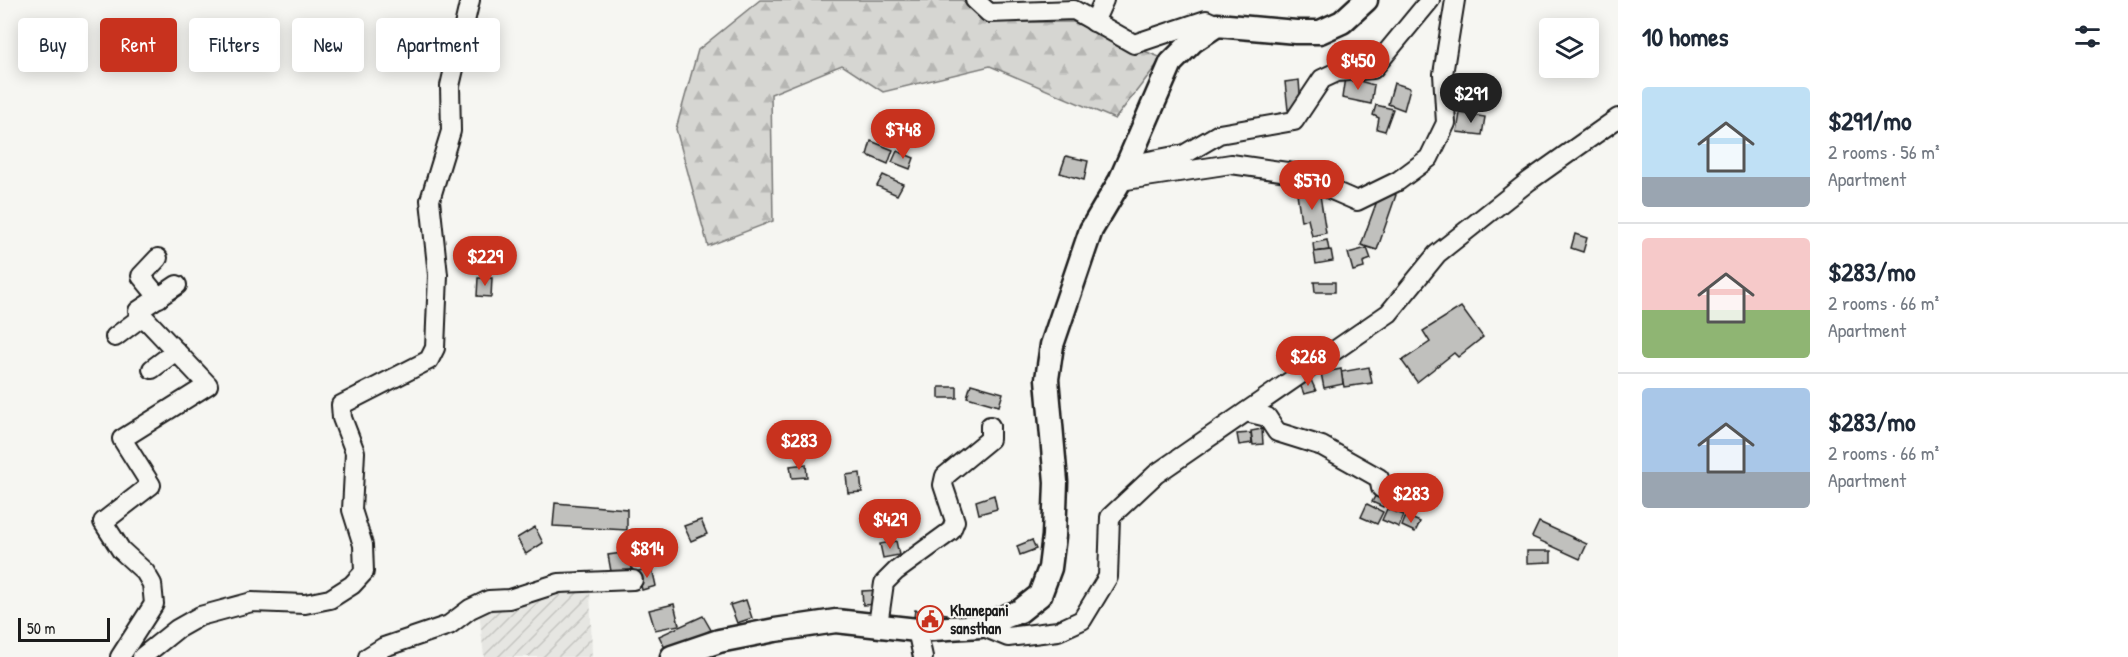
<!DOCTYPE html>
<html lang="en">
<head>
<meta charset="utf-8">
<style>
  body { margin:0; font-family:"Patrick Hand",sans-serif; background:#f2f2f3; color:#1f2937; height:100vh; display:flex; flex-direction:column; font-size:22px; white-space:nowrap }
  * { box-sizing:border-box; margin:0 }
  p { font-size:20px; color:#747a83 }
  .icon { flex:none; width:33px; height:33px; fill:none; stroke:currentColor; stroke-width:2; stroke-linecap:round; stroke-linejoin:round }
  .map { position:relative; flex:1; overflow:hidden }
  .side { display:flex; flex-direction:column; background:#fff; width:510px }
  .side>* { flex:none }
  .top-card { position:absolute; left:18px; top:18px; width:570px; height:54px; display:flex; gap:12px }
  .controls { position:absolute; left:1539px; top:18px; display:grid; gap:12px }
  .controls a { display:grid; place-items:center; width:60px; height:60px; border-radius:6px; background:#fff; box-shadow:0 3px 15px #0003; font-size:30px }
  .scale { position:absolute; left:18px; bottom:15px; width:92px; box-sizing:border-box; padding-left:6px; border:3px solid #1c1c1c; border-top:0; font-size:16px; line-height:21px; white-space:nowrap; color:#1c1c1c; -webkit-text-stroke:4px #f6f6f2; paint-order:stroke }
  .price { position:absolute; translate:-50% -51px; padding:0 14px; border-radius:21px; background:#c8321e; color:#fff; font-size:20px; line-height:39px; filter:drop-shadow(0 2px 3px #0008) }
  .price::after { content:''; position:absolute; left:50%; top:36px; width:18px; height:14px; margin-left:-9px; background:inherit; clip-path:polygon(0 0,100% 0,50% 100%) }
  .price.on { background:#222; color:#fff }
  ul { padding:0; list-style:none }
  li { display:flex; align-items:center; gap:18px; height:150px; padding:0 24px }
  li+li { border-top:2px solid #e0e1e3 }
  li span { display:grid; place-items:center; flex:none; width:168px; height:120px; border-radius:6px; color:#555 }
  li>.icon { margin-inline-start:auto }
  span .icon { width:72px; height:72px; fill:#fffc; stroke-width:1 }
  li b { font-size:26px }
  h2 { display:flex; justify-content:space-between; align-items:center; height:72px; padding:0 24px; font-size:26px }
  .tag { padding:0 21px; border-radius:6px; background:#fff; box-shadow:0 3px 15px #0003; font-size:21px; line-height:54px }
  .tag.on { background:#c8321e; color:#fff }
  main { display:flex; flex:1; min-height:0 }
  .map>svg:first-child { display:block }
  .industrial { fill:url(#industrial-furrows) }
  .forest { fill:url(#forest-firs); stroke:#797977; stroke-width:1.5 }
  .building { fill:#c0c0bd; stroke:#1c1c1c; stroke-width:1.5 }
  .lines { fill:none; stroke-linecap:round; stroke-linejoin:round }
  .minor-casing { stroke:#1c1c1c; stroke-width:22 }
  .major-casing { stroke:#1c1c1c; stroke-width:27 }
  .minor { stroke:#f6f6f2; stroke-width:18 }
  .major { stroke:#f6f6f2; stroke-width:22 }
  .labels { text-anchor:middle; stroke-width:4.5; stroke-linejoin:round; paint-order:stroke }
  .poi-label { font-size:16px; font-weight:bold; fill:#1c1c1c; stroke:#f6f6f2; text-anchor:start }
</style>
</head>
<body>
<main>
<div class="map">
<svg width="1618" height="657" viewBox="0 0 1618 657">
  <defs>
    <pattern id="industrial-furrows" width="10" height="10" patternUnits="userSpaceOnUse" patternTransform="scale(1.5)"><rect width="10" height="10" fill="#e6e6e2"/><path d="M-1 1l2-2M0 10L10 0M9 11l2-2" fill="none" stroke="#c5c5c1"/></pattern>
    <pattern id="forest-firs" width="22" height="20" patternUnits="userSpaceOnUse" patternTransform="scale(1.5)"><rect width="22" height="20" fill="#d6d6d2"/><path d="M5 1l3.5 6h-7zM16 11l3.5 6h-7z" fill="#b7b7b4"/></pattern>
  </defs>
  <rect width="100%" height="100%" fill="#f6f6f2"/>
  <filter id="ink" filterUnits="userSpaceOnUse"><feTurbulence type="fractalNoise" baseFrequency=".0167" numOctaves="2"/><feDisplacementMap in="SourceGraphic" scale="12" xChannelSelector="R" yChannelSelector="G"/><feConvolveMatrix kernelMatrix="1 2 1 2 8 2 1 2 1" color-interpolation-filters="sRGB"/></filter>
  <g filter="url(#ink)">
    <!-- industrial -->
    <path class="industrial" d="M590,583L592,657H484L479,611Z"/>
    <!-- forest -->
    <path class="forest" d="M760,0H962L1000,22H1073L1162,58L1115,119L990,66L883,92L842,65L771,94L773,221L708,246L676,129L698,50Z"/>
    <!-- building -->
    <g class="building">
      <path d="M1345,77L1374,85L1371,104L1342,98Z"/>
      <path d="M1299,80L1301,108L1288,110L1285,82Z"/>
      <path d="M1394,83L1410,88L1404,110L1388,104Z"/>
      <path d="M1376,105L1393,109L1385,131L1377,129L1379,118L1373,115Z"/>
      <path d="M1460,113L1485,117L1482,135L1457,132Z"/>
      <path d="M871,141L893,150L888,164L867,155Z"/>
      <path d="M897,151L914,158L910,169L892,162Z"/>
      <path d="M1066,156L1088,161L1084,180L1060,173Z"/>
      <path d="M883,175L903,184L897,195L877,186Z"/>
      <path d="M1319,189L1326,233L1312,236L1308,219L1301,221L1297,193Z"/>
      <path d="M1381,190L1396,195L1377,250L1361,245Z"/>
      <path d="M1575,234L1587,238L1583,252L1571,248Z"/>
      <path d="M1327,240L1329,250L1314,252L1313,243Z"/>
      <path d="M1367,248L1371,259L1363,262L1364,268L1353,271L1348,253Z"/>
      <path d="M1331,250L1333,261L1316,264L1314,252Z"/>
      <path d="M478,278H492L491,297L477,296Z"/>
      <path d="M1314,282H1335V292H1315Z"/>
      <path d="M1461,307L1483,337L1458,357L1454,353L1417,382L1402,361L1430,342L1423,331Z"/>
      <path d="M1369,367L1372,383L1344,387L1341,372Z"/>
      <path d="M1341,369L1343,384L1324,388L1321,373Z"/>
      <path d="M1311,380L1316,391L1304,394L1300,384Z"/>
      <path d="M971,384L1003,393L999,406L967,397Z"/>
      <rect x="939" y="387" width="18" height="11"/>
      <path d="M1262,429L1263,444L1253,445L1251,431Z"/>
      <path d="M1251,433L1252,443L1239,445L1237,434Z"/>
      <path d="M806,464L807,477L792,478L790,466Z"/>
      <path d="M860,473L862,492L848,493L846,475Z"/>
      <path d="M1378,491L1389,496L1383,507L1372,502Z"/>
      <path d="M994,495L997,509L979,514L976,501Z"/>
      <path d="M555,503L627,509V530L553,526Z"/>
      <path d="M1367,504L1383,512L1377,524L1361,517Z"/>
      <path d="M1387,509L1404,515L1399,527L1382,520Z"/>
      <path d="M1406,516L1420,522L1415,532L1402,526Z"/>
      <path d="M701,520L707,534L691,541L684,526Z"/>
      <path d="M1539,522L1587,544L1580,559L1532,537Z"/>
      <path d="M535,527L543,543L526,554L517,538Z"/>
      <path d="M1032,540L1036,549L1020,555L1017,546Z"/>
      <path d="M896,541L899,555L883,558L880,544Z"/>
      <path d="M1527,551H1551V562L1527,563Z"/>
      <path d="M629,552L633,574L612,577L608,555Z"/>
      <path d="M652,568L656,586L642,590L638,571Z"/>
      <path d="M879,590V604L863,605L862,591Z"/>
      <path d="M746,600L752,618L737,623L730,605Z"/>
      <path d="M674,604L679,625L655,630L649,610Z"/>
      <path d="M915,610L947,614L945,628L913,624Z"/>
      <path d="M703,616L711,630L667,652L659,636Z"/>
    </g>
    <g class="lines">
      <defs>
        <g id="minor">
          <path d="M975,0L989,13L1074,10L1134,44L1206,20L1217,25"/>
          <path d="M1094,22L1104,0"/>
          <path d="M1127,165L1185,154L1219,134L1294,121L1322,79L1337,72L1373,69L1430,0"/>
          <path d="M1120,181L1231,164L1323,177L1327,188L1357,201L1398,181L1429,158L1446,123L1443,74L1455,0"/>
          <path d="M158,258L141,276L159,298"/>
          <path d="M115,337L143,316"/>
          <path d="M152,369L176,351"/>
          <path d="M1246,412L1267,417L1277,432L1322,446L1379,478L1381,488"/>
          <path d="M878,625L884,583L896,571L951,531L955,521L943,485L945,476L990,439V426"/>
          <path d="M981,626L1008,637L1058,631L1082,620L1108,577L1110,517L1156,474L1389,313L1437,254L1529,181L1618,118"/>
          <path d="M917,630L923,657"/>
          <path d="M120,657L154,604L152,584L145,572L121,550L103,522L151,485L122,439L208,385L138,311L177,285"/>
          <path d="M142,657L177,629L200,616L252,602L305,604L330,599L352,585L364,572L363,545L352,510L355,452L342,418L341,405L429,360L435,348L438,275L430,200L451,131L450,86L470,0"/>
          <path d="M368,657L384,647L449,625L470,609L489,600L509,599L559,583L633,580"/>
        </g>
        <path id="major" d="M672,657L719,641L775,630L836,621L917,630L981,626L1020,611L1040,595L1050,568L1054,536L1056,482L1047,379L1052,345L1091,230L1120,181L1171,63L1193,41L1217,25L1296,32H1320L1342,22L1366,0"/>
      </defs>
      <!-- minor casing -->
      <use href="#minor" class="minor-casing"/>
      <!-- major casing -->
      <use href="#major" class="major-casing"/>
      <!-- minor -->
      <use href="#minor" class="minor"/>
      <!-- major -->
      <use href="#major" class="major"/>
    </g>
  </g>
  <!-- icons -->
  <defs>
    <symbol id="civic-ring" viewBox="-11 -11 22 22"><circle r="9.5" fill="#f6f6f2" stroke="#c8321e" stroke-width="1.5"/><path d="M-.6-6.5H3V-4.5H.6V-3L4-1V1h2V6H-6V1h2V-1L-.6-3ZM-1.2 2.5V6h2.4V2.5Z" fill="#c8321e"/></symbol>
  </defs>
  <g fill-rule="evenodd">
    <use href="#civic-ring" x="915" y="604" width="30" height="30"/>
  </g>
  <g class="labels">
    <!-- poi labels -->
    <g class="poi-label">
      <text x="950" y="616">Khanepani<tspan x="950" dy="18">sansthan</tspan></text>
    </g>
  </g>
</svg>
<div class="controls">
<a><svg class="icon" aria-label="layers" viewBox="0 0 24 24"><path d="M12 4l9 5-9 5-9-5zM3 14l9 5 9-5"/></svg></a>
</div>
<div class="scale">50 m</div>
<b class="price" style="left:1358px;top:91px">$450</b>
<b class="price on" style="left:1471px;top:124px">$291</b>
<b class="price" style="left:903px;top:160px">$748</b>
<b class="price" style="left:1312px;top:211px">$570</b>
<b class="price" style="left:485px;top:287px">$229</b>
<b class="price" style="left:1308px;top:387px">$268</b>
<b class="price" style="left:799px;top:471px">$283</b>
<b class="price" style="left:1411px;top:524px">$283</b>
<b class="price" style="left:890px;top:550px">$429</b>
<b class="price" style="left:647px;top:579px">$814</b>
<div class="top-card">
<a class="tag">Buy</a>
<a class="tag on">Rent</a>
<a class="tag">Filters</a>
<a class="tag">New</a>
<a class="tag">Apartment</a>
</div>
</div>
<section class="side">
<h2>10 homes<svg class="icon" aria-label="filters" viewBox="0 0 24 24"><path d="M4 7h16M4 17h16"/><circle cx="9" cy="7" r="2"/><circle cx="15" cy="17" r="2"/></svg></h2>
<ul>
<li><span style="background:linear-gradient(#bfe0f5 75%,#9aa5b1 0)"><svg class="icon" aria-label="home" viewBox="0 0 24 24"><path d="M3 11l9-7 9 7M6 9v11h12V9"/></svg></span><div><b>$291/mo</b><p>2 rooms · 56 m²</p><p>Apartment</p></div></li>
<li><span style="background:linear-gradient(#f6c9c9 60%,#8fb573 0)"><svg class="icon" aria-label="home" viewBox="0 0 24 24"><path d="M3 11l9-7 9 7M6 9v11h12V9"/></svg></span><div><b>$283/mo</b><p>2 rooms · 66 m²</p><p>Apartment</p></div></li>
<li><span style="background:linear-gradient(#a9c7e8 70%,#9aa5b1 0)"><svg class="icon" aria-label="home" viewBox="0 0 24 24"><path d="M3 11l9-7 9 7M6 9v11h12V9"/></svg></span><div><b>$283/mo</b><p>2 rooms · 66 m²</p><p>Apartment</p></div></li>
</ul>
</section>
</main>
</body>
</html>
